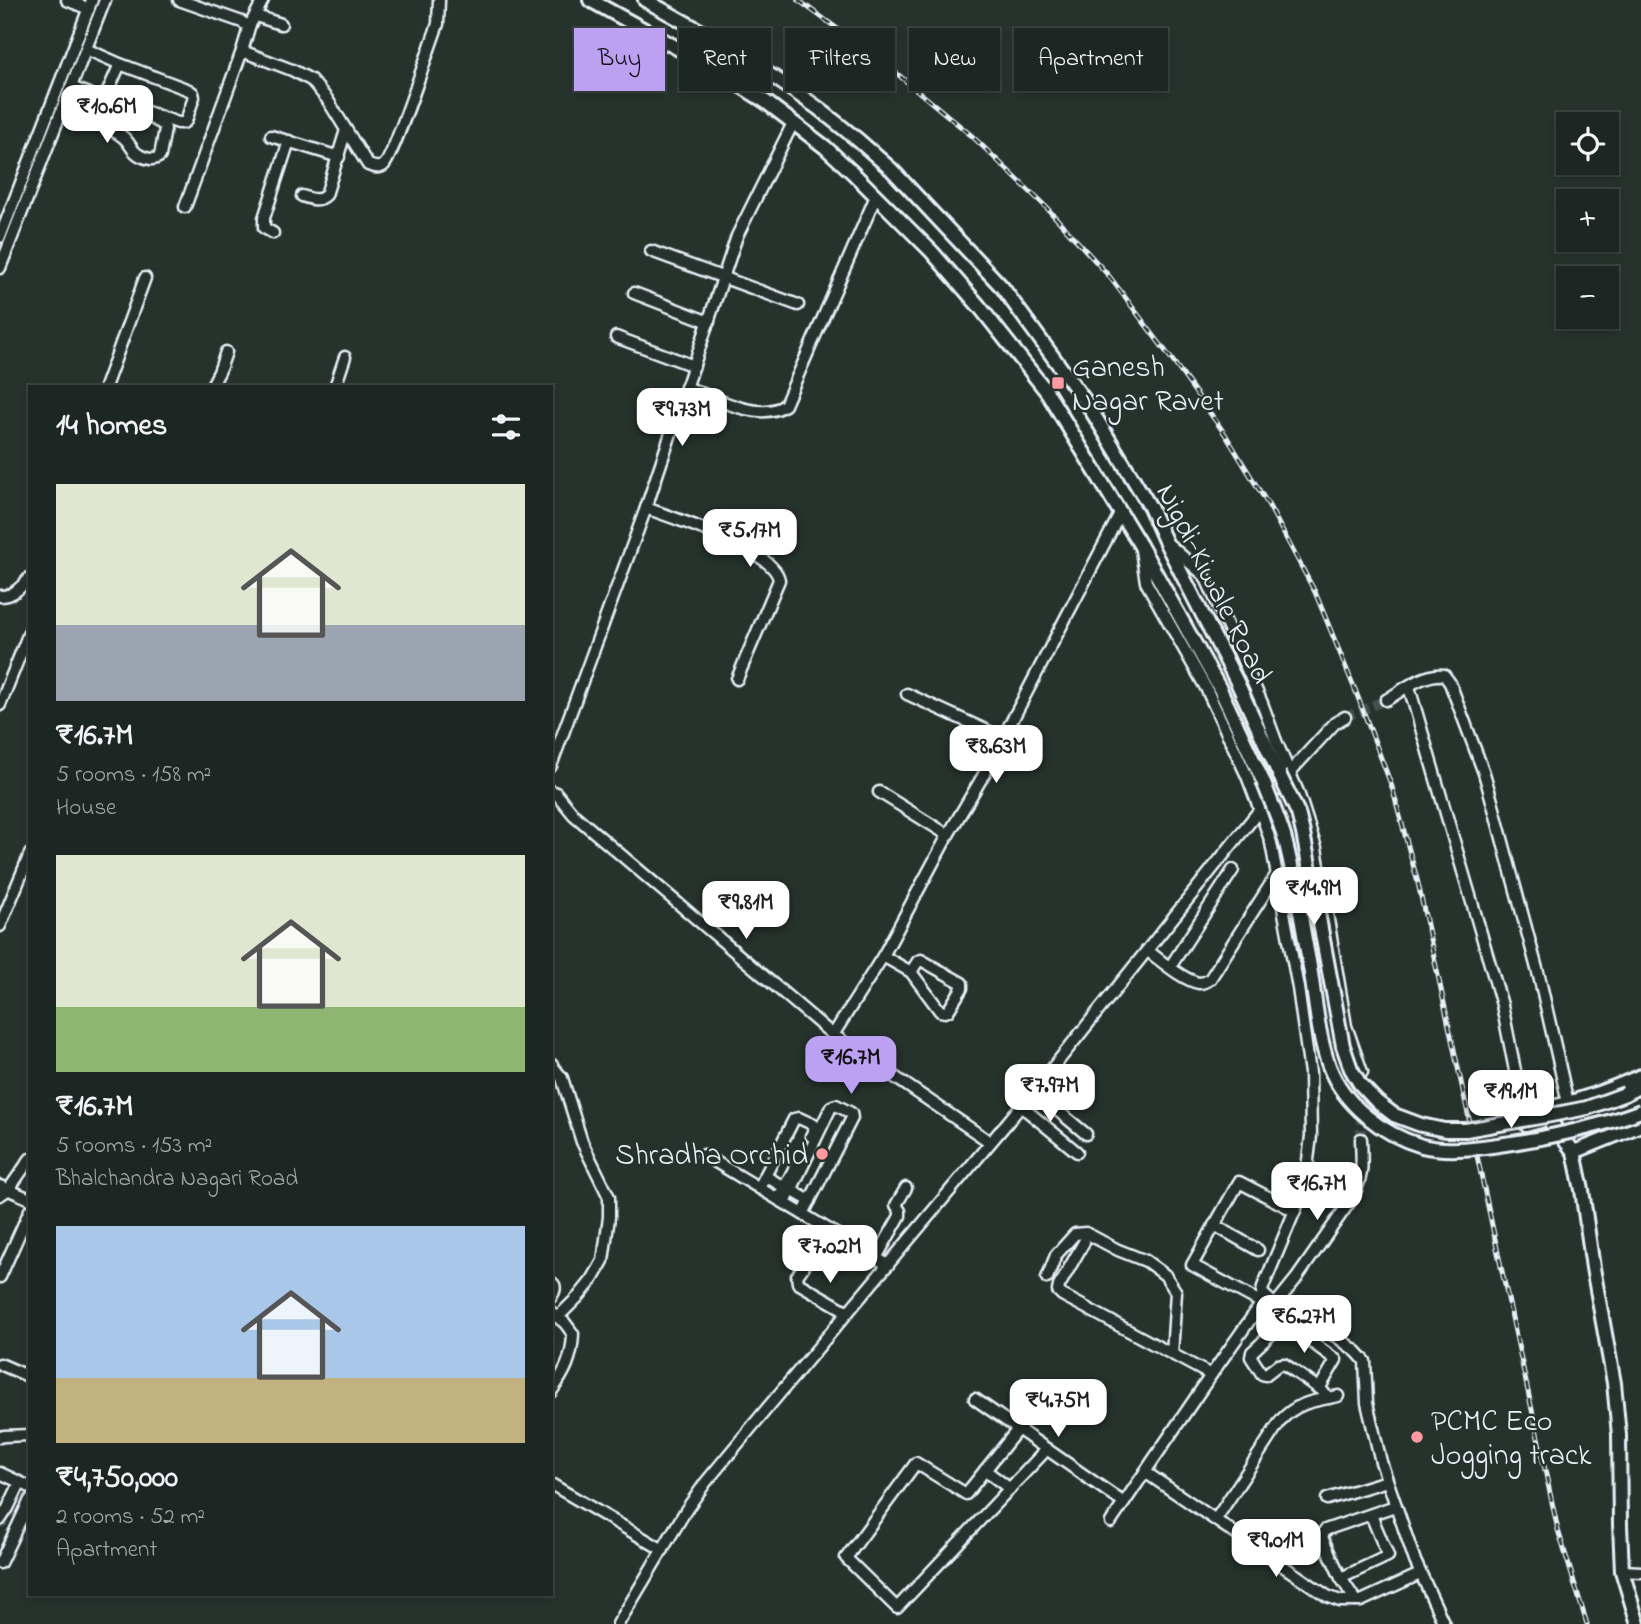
<!DOCTYPE html>
<html lang="en">
<head>
<meta charset="utf-8">
<style>
  body { margin:0; font-family:"Indie Flower",sans-serif; background:#29322f; color:#f1f3f6; height:100vh; display:flex; flex-direction:column; font-size:26px; white-space:nowrap }
  * { box-sizing:border-box; margin:0 }
  p { font-size:23px; color:#a0a5a5 }
  .icon { flex:none; width:38px; height:38px; fill:none; stroke:currentColor; stroke-width:2; stroke-linecap:round; stroke-linejoin:round }
  .map { position:relative; flex:1; overflow:hidden }
  .drawer { position:absolute; left:28px; top:385px; width:525px; height:1211px; display:flex; flex-direction:column; background:#1c2622; border-radius:0px; box-shadow:0 4px 10px #0003,0 0 0 2px #3a4340 }
  .drawer>* { flex:none }
  .top-card { position:absolute; left:574px; top:28px; width:665px; height:63px; display:flex; gap:14px }
  .tools { position:absolute; left:1556px; top:112px; display:grid; gap:14px }
  .tools a { display:grid; place-items:center; width:63px; height:63px; border-radius:0px; background:#1c2622; box-shadow:0 4px 10px #0003,0 0 0 2px #3a4340; font-size:35px }
  .price { position:absolute; translate:-50% -60px; padding:0 16px; border-radius:14px; background:#fff; color:#222; font-size:23px; line-height:46px; filter:drop-shadow(0 2px 4px #0008) }
  .price::after { content:''; position:absolute; left:50%; top:42px; width:21px; height:16px; margin-left:-10px; background:inherit; clip-path:polygon(0 0,100% 0,50% 100%) }
  .price.current { background:#bca0f2; color:#111 }
  ul { padding:0; list-style:none }
  li { display:grid; align-content:center; gap:14px; height:371px; padding:0 28px }
  li span { display:grid; place-items:center; height:217px; border-radius:0px; color:#555 }
  li>.icon { margin-inline-start:auto }
  span .icon { width:126px; height:126px; fill:#fffc; stroke-width:1 }
  li b { font-size:30px }
  h2 { display:flex; justify-content:space-between; align-items:center; height:84px; padding:0 28px; font-size:30px }
  .pill { padding:0 24px; border-radius:0px; background:#1c2622; box-shadow:0 4px 10px #0003,0 0 0 2px #3a4340; font-size:24px; line-height:63px }
  .pill.current { background:#bca0f2; color:#111 }
  .map>svg:first-child { display:block }
  .lines { fill:none; stroke-linecap:round; stroke-linejoin:round }
  .minor-tunnel { stroke:#43504b; stroke-width:10; stroke-dasharray:10 5; stroke-linecap:butt }
  .minor-casing { stroke:#e8f1f8; stroke-width:15 }
  .major-casing { stroke:#e8f1f8; stroke-width:18 }
  .minor { stroke:#26332d; stroke-width:10 }
  .major { stroke:#26332d; stroke-width:12 }
  .rail-casing { stroke:#e8f1f8; stroke-width:5 }
  .rail { stroke:#26332d; stroke-width:2.5; stroke-dasharray:8; stroke-linecap:butt }
  .major-bridge-casing { stroke:#e8f1f8; stroke-width:18; stroke-linecap:butt }
  .major-bridge { stroke:#26332d; stroke-width:12 }
  .poi-dot { fill:#ff9aa2; stroke:#26332d; stroke-width:2.5 }
  .labels { text-anchor:middle; stroke-width:5; stroke-linejoin:round; paint-order:stroke }
  .poi-label { font-size:30px; fill:#e8f1f8; stroke:#26332d; text-anchor:start }
  .street-label { font-size:30px; fill:#e8f1f8; stroke:#26332d }
</style>
</head>
<body>
<div class="map">
<svg width="1641" height="1624" viewBox="0 0 1641 1624">
  <rect width="100%" height="100%" fill="#26332d"/>
  <filter id="ink" filterUnits="userSpaceOnUse"><feTurbulence type="fractalNoise" baseFrequency=".0143" numOctaves="2"/><feDisplacementMap in="SourceGraphic" scale="14" xChannelSelector="R" yChannelSelector="G"/><feConvolveMatrix kernelMatrix="1 2 1 2 8 2 1 2 1" color-interpolation-filters="sRGB"/></filter>
  <g filter="url(#ink)">
    <g class="lines">
      <!-- minor-tunnel -->
      <g class="minor-tunnel">
        <path d="M1345,717L1386,700"/>
        <path d="M1361,1139L1362,1083"/>
      </g>
      <defs>
        <g id="minor">
          <path d="M67,0L89,9"/>
          <path d="M179,0L242,22L249,27L248,31L242,51L185,207"/>
          <path d="M256,16L281,24"/>
          <path d="M249,27L263,0"/>
          <path d="M86,49L120,64L189,90L193,93L194,97L186,121L183,123H178L111,99L108,96V91L120,64"/>
          <path d="M242,51L292,70L311,80L327,99L368,165C374,167 379,169 384,165C392,159 427,55 433,38L438,24L439,0"/>
          <path d="M71,87L113,104"/>
          <path d="M62,109C81,117 107,124 123,137C131,143 131,152 141,156C148,159 154,161 160,156L165,129L164,125L153,119"/>
          <path d="M271,136L339,157"/>
          <path d="M302,196C311,199 319,202 326,195L346,130"/>
          <path d="M273,233L264,228V218L289,141"/>
          <path d="M0,237L92,0"/>
          <path d="M651,251L798,305"/>
          <path d="M0,268L105,0"/>
          <path d="M634,293L709,322"/>
          <path d="M616,337L694,366"/>
          <path d="M105,387L145,278"/>
          <path d="M211,387L219,372L226,352"/>
          <path d="M335,387L345,357"/>
          <path d="M686,387C713,397 759,423 785,405L876,196"/>
          <path d="M646,508C673,518 775,550 779,580L737,679"/>
          <path d="M1167,543L1205,576L1262,703L1276,741L1298,792L1316,848L1346,1026L1362,1072"/>
          <path d="M1141,550L1146,582L1206,688L1247,776L1260,810L1271,843L1298,988L1310,1073L1311,1136L1307,1168L1298,1203L1263,1287L1262,1293L1275,1305L1282,1307L1337,1337L1357,1352L1365,1361L1367,1403L1381,1462L1415,1561L1444,1624"/>
          <path d="M0,596C13,597 22,586 30,577"/>
          <path d="M1409,687L1502,1005L1526,1126L1541,1122"/>
          <path d="M907,694L1003,738"/>
          <path d="M1386,700C1403,690 1423,673 1444,675L1450,683L1484,773L1492,801L1540,980L1568,1103"/>
          <path d="M0,705L30,630"/>
          <path d="M551,766L646,508L737,236L793,123"/>
          <path d="M551,791L556,793L574,815L833,1035L990,1142"/>
          <path d="M879,792L948,835"/>
          <path d="M0,926L30,854"/>
          <path d="M1148,951C1160,960 1184,981 1199,983C1204,983 1206,982 1210,979L1277,874"/>
          <path d="M883,956L911,972L940,1011L945,1012L948,1011L962,988V983L921,960L918,961L911,972"/>
          <path d="M1170,967L1233,870"/>
          <path d="M833,1035L883,956L948,835L983,776L1121,512"/>
          <path d="M551,1064L562,1078L582,1142L609,1197V1217L603,1261L592,1280L579,1296L558,1317"/>
          <path d="M1034,1091L1086,1134"/>
          <path d="M1021,1106L1077,1152"/>
          <path d="M704,1155L888,1265"/>
          <path d="M765,1176L784,1187"/>
          <path d="M0,1186L30,1199"/>
          <path d="M759,1188L794,1119L799,1118L814,1125L815,1129L811,1136"/>
          <path d="M791,1190L810,1201"/>
          <path d="M0,1195L9,1189L30,1159"/>
          <path d="M778,1199L801,1156"/>
          <path d="M785,1203L831,1107L836,1105L851,1113L852,1118L803,1214"/>
          <path d="M1295,1211L1239,1182L1192,1265L1262,1303L1284,1322L1252,1352L1251,1357L1262,1374L1265,1375L1278,1365L1284,1364L1321,1390L1329,1398"/>
          <path d="M1214,1225L1258,1250"/>
          <path d="M834,1235L828,1232L826,1234L797,1276L798,1283L848,1312"/>
          <path d="M1084,1242L1059,1286L1058,1291L1062,1295L1211,1375"/>
          <path d="M876,1258L900,1216V1211L896,1205L906,1188"/>
          <path d="M0,1277L30,1210"/>
          <path d="M1047,1278L1056,1255L1075,1234L1086,1233L1118,1250L1146,1261L1165,1275L1176,1292L1172,1354"/>
          <path d="M551,1282C557,1286 555,1291 551,1297"/>
          <path d="M1275,1305L1296,1279L1351,1200C1364,1176 1362,1165 1361,1139"/>
          <path d="M551,1312L565,1323L573,1334C572,1359 565,1372 551,1392"/>
          <path d="M1284,1322L1336,1360L1319,1389"/>
          <path d="M0,1364L30,1377"/>
          <path d="M975,1399L1124,1503"/>
          <path d="M1018,1429L966,1494L916,1463L846,1558L897,1608L1047,1449"/>
          <path d="M0,1437L4,1436L30,1435"/>
          <path d="M985,1470L1010,1489"/>
          <path d="M1145,1472L1327,1596L1340,1601H1361L1420,1574"/>
          <path d="M0,1473L30,1487"/>
          <path d="M551,1484L663,1550"/>
          <path d="M1327,1499L1387,1481"/>
          <path d="M1216,1519L1281,1420C1298,1402 1314,1401 1338,1396"/>
          <path d="M0,1520L8,1508L20,1483"/>
          <path d="M1111,1522L1211,1375L1264,1300"/>
          <path d="M0,1563L30,1500"/>
          <path d="M1622,1571L1641,1572"/>
          <path d="M1341,1578L1322,1537L1325,1530L1395,1506"/>
          <path d="M1356,1601L1341,1578L1388,1556L1371,1515"/>
          <path d="M618,1624L686,1510L706,1482L764,1412L1043,1080L1290,772L1335,723L1345,717"/>
        </g>
        <g id="major">
          <path d="M590,0L708,65L766,102L825,147L853,173L932,252L979,306L1047,392L1140,545L1220,689L1263,781"/>
          <path d="M645,0L706,34L781,82L818,108L858,140L892,170L1002,287L1088,405L1150,507L1166,543L1237,682L1279,774"/>
          <path d="M1625,1094L1641,1086"/>
          <path d="M1574,1152L1641,1125"/>
          <path d="M1638,1624L1622,1571L1620,1525L1619,1435L1614,1383L1593,1268L1582,1190L1574,1152L1541,1110C1576,1102 1609,1090 1641,1076"/>
        </g>
      </defs>
      <!-- minor casing -->
      <use href="#minor" class="minor-casing"/>
      <!-- major casing -->
      <use href="#major" class="major-casing"/>
      <!-- minor -->
      <use href="#minor" class="minor"/>
      <!-- major -->
      <use href="#major" class="major"/>
      <defs>
        <path id="rail" d="M798,0L883,62L972,136L1045,206L1109,276L1170,357L1225,434L1269,506L1315,592L1356,692L1392,787L1418,883L1558,1530L1587,1624"/>
      </defs>
      <!-- rail casing -->
      <use href="#rail" class="rail-casing"/>
      <!-- rail -->
      <use href="#rail" class="rail"/>
      <defs>
        <g id="major-bridge">
          <path d="M1279,774L1298,813L1303,833L1343,1046L1351,1069L1360,1084L1377,1102L1394,1115L1421,1125L1445,1130H1466L1551,1115L1587,1108L1625,1094"/>
          <path d="M1263,781C1270,799 1278,817 1284,836C1295,877 1301,920 1309,961C1315,995 1317,1033 1329,1066C1344,1105 1382,1134 1422,1146C1450,1153 1485,1147 1512,1143C1556,1136 1599,1127 1641,1111"/>
        </g>
      </defs>
      <!-- major-bridge casing -->
      <use href="#major-bridge" class="major-bridge-casing"/>
      <!-- major-bridge -->
      <use href="#major-bridge" class="major-bridge"/>
    </g>
  </g>
  <!-- markers -->
  <g class="poi-dot">
    <rect x="1051" y="376" width="14" height="14" rx="3.5"/>
    <circle cx="822" cy="1154" r="7"/>
    <circle cx="1417" cy="1437" r="7"/>
  </g>
  <g class="labels">
    <!-- poi labels -->
    <g class="poi-label">
      <text x="1072" y="376">Ganesh<tspan x="1072" dy="34">Nagar Ravet</tspan></text>
      <text x="808" y="1164" text-anchor="end">Shradha Orchid</text>
      <text x="1431" y="1430">PCMC Eco<tspan x="1431" dy="34">Jogging track</tspan></text>
    </g>
    <!-- street labels -->
    <g class="street-label">
      <text transform="translate(1215 583) rotate(63)" y="10">Nigdi-Kiwale Road</text>
    </g>
  </g>
</svg>
<div class="tools">
<a><svg class="icon" aria-label="locate" viewBox="0 0 24 24"><circle cx="12" cy="12" r="6"/><path d="M12 2v4M12 18v4M2 12h4M18 12h4"/></svg></a>
<a>+</a>
<a>−</a>
</div>
<b class="price" style="left:107px;top:145px">₹10.6M</b>
<b class="price" style="left:682px;top:448px">₹9.73M</b>
<b class="price" style="left:750px;top:569px">₹5.17M</b>
<b class="price" style="left:996px;top:785px">₹8.63M</b>
<b class="price" style="left:1314px;top:927px">₹14.9M</b>
<b class="price" style="left:746px;top:941px">₹9.81M</b>
<b class="price current" style="left:851px;top:1096px">₹16.7M</b>
<b class="price" style="left:1050px;top:1124px">₹7.97M</b>
<b class="price" style="left:1511px;top:1130px">₹19.1M</b>
<b class="price" style="left:1317px;top:1222px">₹16.7M</b>
<b class="price" style="left:830px;top:1285px">₹7.02M</b>
<b class="price" style="left:1304px;top:1355px">₹6.27M</b>
<b class="price" style="left:1058px;top:1439px">₹4.75M</b>
<b class="price" style="left:1276px;top:1579px">₹9.01M</b>
<div class="top-card">
<a class="pill current">Buy</a>
<a class="pill">Rent</a>
<a class="pill">Filters</a>
<a class="pill">New</a>
<a class="pill">Apartment</a>
</div>
<section class="drawer">
<h2>14 homes<svg class="icon" aria-label="filters" viewBox="0 0 24 24"><path d="M4 7h16M4 17h16"/><circle cx="9" cy="7" r="2"/><circle cx="15" cy="17" r="2"/></svg></h2>
<ul>
<li><span style="background:linear-gradient(#dfe7d0 65%,#9aa5b1 0)"><svg class="icon" aria-label="home" viewBox="0 0 24 24"><path d="M3 11l9-7 9 7M6 9v11h12V9"/></svg></span><div><b>₹16.7M</b><p>5 rooms · 158 m²</p><p>House</p></div></li>
<li><span style="background:linear-gradient(#dfe7d0 70%,#8fb573 0)"><svg class="icon" aria-label="home" viewBox="0 0 24 24"><path d="M3 11l9-7 9 7M6 9v11h12V9"/></svg></span><div><b>₹16.7M</b><p>5 rooms · 153 m²</p><p>Bhalchandra Nagari Road</p></div></li>
<li><span style="background:linear-gradient(#a9c7e8 70%,#c2b280 0)"><svg class="icon" aria-label="home" viewBox="0 0 24 24"><path d="M3 11l9-7 9 7M6 9v11h12V9"/></svg></span><div><b>₹4,750,000</b><p>2 rooms · 52 m²</p><p>Apartment</p></div></li>
</ul>
</section>
</div>
</body>
</html>
